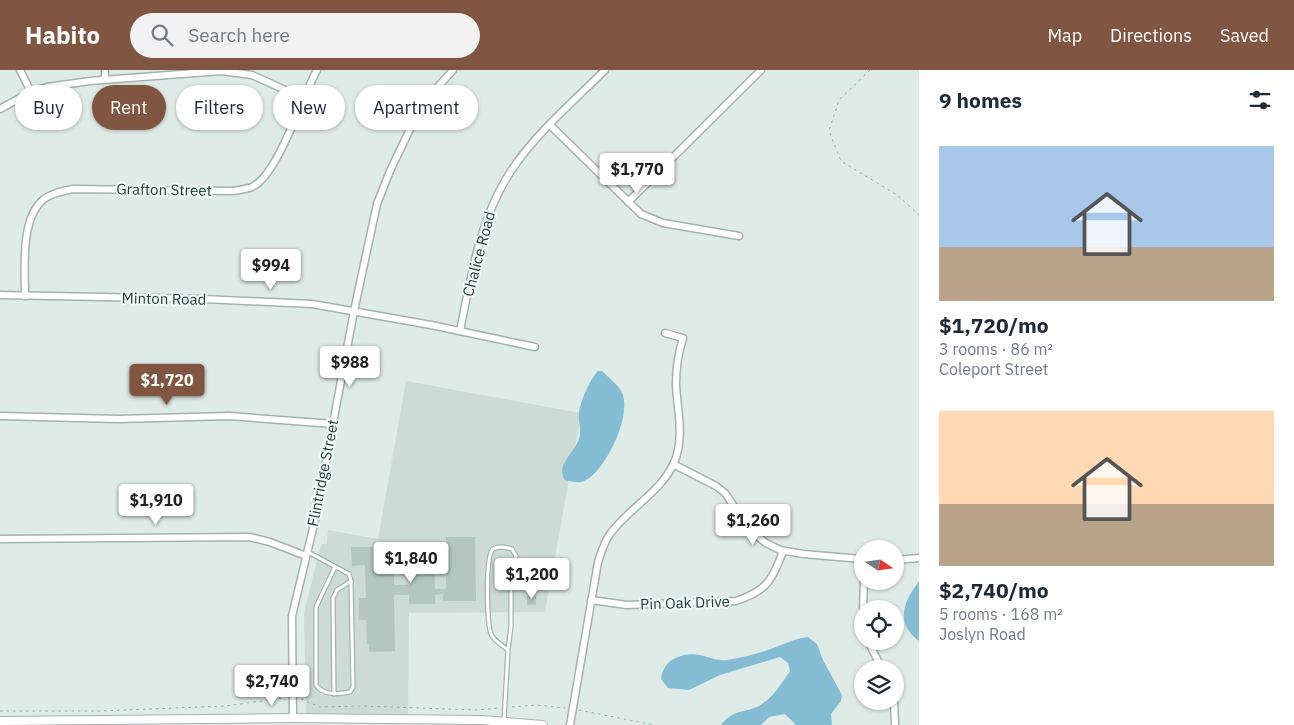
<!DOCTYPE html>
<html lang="en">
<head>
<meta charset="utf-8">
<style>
  body { margin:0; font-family:"IBM Plex Sans",sans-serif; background:#f2f2f3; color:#1f2937; height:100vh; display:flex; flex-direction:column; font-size:19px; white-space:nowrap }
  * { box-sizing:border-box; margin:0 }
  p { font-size:16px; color:#747a83 }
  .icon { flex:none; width:28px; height:28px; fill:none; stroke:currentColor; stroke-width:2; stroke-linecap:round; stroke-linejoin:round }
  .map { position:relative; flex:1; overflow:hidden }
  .side { display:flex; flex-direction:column; background:#fff; width:375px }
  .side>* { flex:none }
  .top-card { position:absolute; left:15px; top:15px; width:475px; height:45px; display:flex; gap:10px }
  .needle { width:32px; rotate:103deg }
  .fabs { position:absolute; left:854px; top:470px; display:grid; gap:10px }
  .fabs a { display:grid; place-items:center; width:50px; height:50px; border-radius:50%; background:#fff; box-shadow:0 1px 4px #0004; font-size:25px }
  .price { position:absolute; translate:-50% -42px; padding:0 11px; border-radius:5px; background:#fff; color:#222; font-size:16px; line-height:32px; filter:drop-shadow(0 1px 2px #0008) }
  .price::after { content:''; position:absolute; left:50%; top:30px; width:15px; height:11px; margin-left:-8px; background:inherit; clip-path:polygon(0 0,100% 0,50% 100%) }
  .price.selected { background:#805642; color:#fff }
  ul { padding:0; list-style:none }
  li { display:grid; align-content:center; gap:10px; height:265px; padding:0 20px }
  li span { display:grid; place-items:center; height:155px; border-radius:0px; color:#555 }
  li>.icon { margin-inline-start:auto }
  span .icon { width:90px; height:90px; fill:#fffc; stroke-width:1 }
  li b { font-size:21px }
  h2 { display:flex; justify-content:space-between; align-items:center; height:60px; padding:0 20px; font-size:21px }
  .tag { padding:0 18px; border-radius:22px; background:#fff; box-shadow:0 1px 4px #0004; font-size:18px; line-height:45px }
  .tag.selected { background:#805642; color:#fff }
  header { display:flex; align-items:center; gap:30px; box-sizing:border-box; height:70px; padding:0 25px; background:#805642; color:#fff }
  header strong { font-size:24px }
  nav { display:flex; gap:28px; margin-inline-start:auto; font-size:18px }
  .search { width:350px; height:45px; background:#f2f2f3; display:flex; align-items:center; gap:12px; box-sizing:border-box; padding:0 18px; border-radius:28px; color:#747a83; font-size:19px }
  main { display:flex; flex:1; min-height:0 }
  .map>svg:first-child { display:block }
  .built { fill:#cddbd6 }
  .water { fill:#84bdd3 }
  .building { fill:#b4c6c0 }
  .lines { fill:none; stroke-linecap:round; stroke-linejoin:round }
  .service-casing { stroke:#a2b3af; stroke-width:5.5 }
  .minor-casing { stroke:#a2b3af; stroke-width:9 }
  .tertiary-casing { stroke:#a2b3af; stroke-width:10 }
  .path { stroke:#7eb0a6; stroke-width:1; stroke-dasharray:2.5 4; stroke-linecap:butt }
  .service { stroke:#fff; stroke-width:3 }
  .minor { stroke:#fff; stroke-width:6 }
  .tertiary { stroke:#fff; stroke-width:8 }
  .labels { text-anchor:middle; stroke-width:4.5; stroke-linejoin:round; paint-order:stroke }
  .street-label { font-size:15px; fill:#1f3b37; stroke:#eff7f4 }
</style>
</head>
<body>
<header>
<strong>Habito</strong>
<div class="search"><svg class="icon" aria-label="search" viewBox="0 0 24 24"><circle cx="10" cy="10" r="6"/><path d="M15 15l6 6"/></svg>Search here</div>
<nav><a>Map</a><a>Directions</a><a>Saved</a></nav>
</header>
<main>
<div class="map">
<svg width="919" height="655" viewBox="0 0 919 655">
  <rect width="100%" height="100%" fill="#dfebe7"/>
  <!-- built -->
  <path class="built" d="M406,311L581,343L545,542L409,543L408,644L306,643L304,543L321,474H327L328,460L378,469Z"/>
  <!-- water -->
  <g class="water">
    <path d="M598,301H602C608,307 617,314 621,321C634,342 606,402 584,411C578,414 571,411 565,410C555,396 574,383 579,369C582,360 578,352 579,343C580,332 590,309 598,301Z"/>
    <path d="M919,512V571C895,554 903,531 919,512Z"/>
    <path d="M808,567L817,574L823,590L842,625L841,631L831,644L832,655H796L785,644L769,647L761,655H721C735,637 747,644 762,634C774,626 782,613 790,601L788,593L780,587L720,605L689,620L668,618L661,609C663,598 667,591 678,587C701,579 709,592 727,590C740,588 753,585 765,581C780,576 792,569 808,567Z"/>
  </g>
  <!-- building -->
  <g class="building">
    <path d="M446,467H475L476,531H443V524L435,525V534H409V525H394L395,581L369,582V574H367L366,550H359V528H366L365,495L352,496L351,477H395L394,515H409V477H434L435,519H446Z"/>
    <rect x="527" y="526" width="9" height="9"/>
  </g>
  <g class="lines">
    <defs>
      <g id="service">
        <path d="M308,482L349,504L351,511L353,617L350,622C338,624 324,626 316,615V537L335,497"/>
        <path d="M334,624L333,528L337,520L351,511"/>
        <path d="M504,651L508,580L511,556V508L516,486L512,479C506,477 499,475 493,479C485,486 487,553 491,564C494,571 502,575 508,580"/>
      </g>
      <g id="minor">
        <path d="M20,0L31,22"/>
        <path d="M105,0V9"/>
        <path d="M0,39L31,22L47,17L90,11L221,1L252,5L303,28"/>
        <path d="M550,55L641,144L663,153L739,166"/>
        <path d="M628,132L761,0"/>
        <path d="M0,225L203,229L312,234L431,255L535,277"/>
        <path d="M25,226C25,199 20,148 44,129C52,123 62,121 73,119L233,121C239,120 247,119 252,117C278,105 302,27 317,0"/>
        <path d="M460,261C471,206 480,148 511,101C536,63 573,32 605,0"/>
        <path d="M0,346L118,349L229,346L333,354"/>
        <path d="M673,394L716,416L725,423L750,460L766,473L780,480L803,484L862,489"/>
        <path d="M0,469L249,467L270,472L306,486"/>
        <path d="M895,490L919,488"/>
        <path d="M591,530L627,535L736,531C767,521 773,509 783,481"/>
        <path d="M863,539L864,511"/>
        <path d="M868,571L882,599"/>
        <path d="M894,631L895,655"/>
        <path d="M293,648L292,546L315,450L354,241L377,134L390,101L411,57L436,19L453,0"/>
        <path d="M570,655L598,492C601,483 604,472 610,464C629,438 660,423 674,393C685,367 677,340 676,314C676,298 678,284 683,268L665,263"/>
      </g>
      <path id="tertiary" d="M0,651L293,648L481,650L543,655"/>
    </defs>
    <!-- service casing -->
    <use href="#service" class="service-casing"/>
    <!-- minor casing -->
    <use href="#minor" class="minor-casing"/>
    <!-- tertiary casing -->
    <use href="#tertiary" class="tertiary-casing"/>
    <!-- path -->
    <g class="path">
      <path d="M870,0L839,30L829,61L841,91L897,125L919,145"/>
      <path d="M301,629L320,637L362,636L475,640L500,638"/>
      <path d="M512,637L537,635L565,638"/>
      <path d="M579,640L654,655"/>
      <path d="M0,641H100L225,636L285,628"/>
    </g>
    <!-- service -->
    <use href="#service" class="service"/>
    <!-- minor -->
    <use href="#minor" class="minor"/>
    <!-- tertiary -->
    <use href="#tertiary" class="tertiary"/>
  </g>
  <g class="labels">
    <!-- street labels -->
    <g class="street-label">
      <text transform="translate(164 120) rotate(1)" y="5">Grafton Street</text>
      <text transform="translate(479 184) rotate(-75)" y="5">Chalice Road</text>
      <text transform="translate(164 229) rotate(1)" y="5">Minton Road</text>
      <text transform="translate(323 403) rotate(-79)" y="5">Flintridge Street</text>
      <text transform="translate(685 533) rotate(-2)" y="5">Pin Oak Drive</text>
    </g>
  </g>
</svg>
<div class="fabs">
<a><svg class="needle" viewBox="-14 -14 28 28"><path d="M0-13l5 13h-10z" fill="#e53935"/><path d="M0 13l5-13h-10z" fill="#747a83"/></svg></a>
<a><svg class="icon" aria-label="locate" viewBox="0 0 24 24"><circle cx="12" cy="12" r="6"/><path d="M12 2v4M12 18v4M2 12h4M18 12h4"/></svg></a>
<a><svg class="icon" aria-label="layers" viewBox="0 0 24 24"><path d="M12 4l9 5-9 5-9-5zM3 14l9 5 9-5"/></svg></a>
</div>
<b class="price" style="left:637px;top:125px">$1,770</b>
<b class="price" style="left:271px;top:221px">$994</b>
<b class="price" style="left:350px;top:318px">$988</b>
<b class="price selected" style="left:167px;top:336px">$1,720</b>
<b class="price" style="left:156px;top:456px">$1,910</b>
<b class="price" style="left:753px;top:476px">$1,260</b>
<b class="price" style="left:411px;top:514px">$1,840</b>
<b class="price" style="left:532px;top:530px">$1,200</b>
<b class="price" style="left:272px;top:637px">$2,740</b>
<div class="top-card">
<a class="tag">Buy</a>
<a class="tag selected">Rent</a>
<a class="tag">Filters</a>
<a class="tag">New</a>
<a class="tag">Apartment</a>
</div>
</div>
<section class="side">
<h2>9 homes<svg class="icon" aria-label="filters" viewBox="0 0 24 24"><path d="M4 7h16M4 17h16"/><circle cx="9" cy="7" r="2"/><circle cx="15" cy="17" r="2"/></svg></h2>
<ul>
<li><span style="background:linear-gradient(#a9c7e8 65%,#b9a48a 0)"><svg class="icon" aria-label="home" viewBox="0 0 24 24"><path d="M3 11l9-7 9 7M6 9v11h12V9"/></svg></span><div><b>$1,720/mo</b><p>3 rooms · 86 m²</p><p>Coleport Street</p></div></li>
<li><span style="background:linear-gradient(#ffd9b3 60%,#b9a48a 0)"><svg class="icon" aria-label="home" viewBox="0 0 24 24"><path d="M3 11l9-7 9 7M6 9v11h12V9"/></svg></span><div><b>$2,740/mo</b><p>5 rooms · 168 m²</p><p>Joslyn Road</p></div></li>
</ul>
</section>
</main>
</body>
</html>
